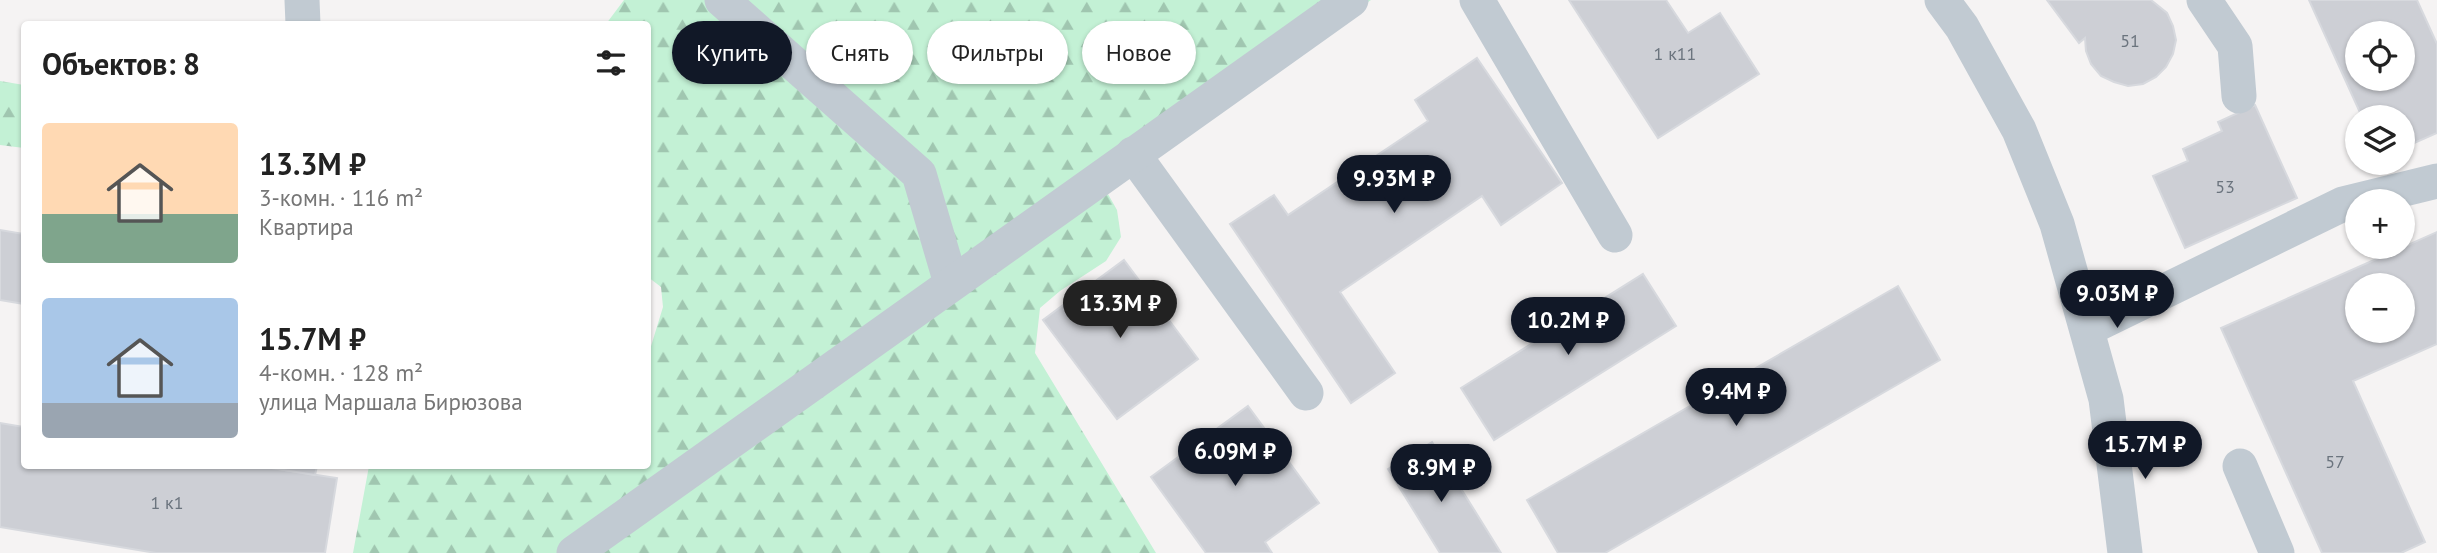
<!DOCTYPE html>
<html lang="ru">
<head>
<meta charset="utf-8">
<style>
  body { margin:0; font-family:"PT Sans",sans-serif; background:#f6f6f6; color:#222; height:100vh; display:flex; flex-direction:column; font-size:26px; white-space:nowrap }
  * { box-sizing:border-box; margin:0 }
  p { font-size:23px; color:#767676 }
  .icon { flex:none; width:38px; height:38px; fill:none; stroke:currentColor; stroke-width:2; stroke-linecap:round; stroke-linejoin:round }
  .map { position:relative; flex:1; overflow:hidden }
  .sheet { position:absolute; left:21px; top:21px; width:630px; height:448px; display:flex; flex-direction:column; background:#fff; border-radius:7px; box-shadow:0 2px 5px #0004 }
  .sheet>* { flex:none }
  .banner { position:absolute; left:672px; top:21px; width:665px; height:63px; display:flex; gap:14px }
  .buttons { position:absolute; left:2345px; top:21px; display:grid; gap:14px }
  .buttons a { display:grid; place-items:center; width:70px; height:70px; border-radius:50%; background:#fff; box-shadow:0 2px 5px #0004; font-size:35px }
  .price { position:absolute; translate:-50% -60px; padding:0 16px; border-radius:24px; background:#111827; color:#fff; font-size:23px; line-height:46px; filter:drop-shadow(0 2px 4px #0008) }
  .price::after { content:''; position:absolute; left:50%; top:42px; width:21px; height:16px; margin-left:-10px; background:inherit; clip-path:polygon(0 0,100% 0,50% 100%) }
  .price.active { background:#222; color:#fff }
  ul { padding:0; list-style:none }
  li { display:flex; align-items:center; gap:21px; height:175px; padding:0 21px }
  li span { display:grid; place-items:center; flex:none; width:196px; height:140px; border-radius:7px; color:#555 }
  li>.icon { margin-inline-start:auto }
  span .icon { width:84px; height:84px; fill:#fffc; stroke-width:1 }
  li b { font-size:30px }
  h2 { display:flex; justify-content:space-between; align-items:center; height:84px; padding:0 21px; font-size:30px }
  .pill { padding:0 24px; border-radius:32px; background:#fff; box-shadow:0 2px 5px #0004; font-size:24px; line-height:63px }
  .pill.active { background:#111827; color:#fff }
  .map>svg:first-child { display:block }
  .forest { fill:url(#forest-firs) }
  .building { fill:#cdcfd5; stroke:#d7d9de; stroke-width:2; fill-rule:evenodd }
  .lines { fill:none; stroke-linecap:round; stroke-linejoin:round }
  .minor { stroke:#c1cad2; stroke-width:35 }
  .labels { text-anchor:middle; stroke-width:5; stroke-linejoin:round; paint-order:stroke }
  .number-label { font-size:18px; fill:#6b747e }
</style>
</head>
<body>
<div class="map">
<svg width="2437" height="553" viewBox="0 0 2437 553">
  <defs>
    <pattern id="forest-firs" width="22" height="20" patternUnits="userSpaceOnUse" patternTransform="scale(1.75)"><rect width="22" height="20" fill="#c3f1d5"/><path d="M5 1l3.5 6h-7zM16 11l3.5 6h-7z" fill="#a0c6b0"/></pattern>
  </defs>
  <rect width="100%" height="100%" fill="#f5f3f3"/>
  <!-- forest -->
  <g class="forest">
    <path d="M624,0H1371L1104,187L1117,210L1121,237L1106,261L1060,291L1040,308L1035,353L1156,553H353L369,466H648V356L663,307L661,287L648,277V24H606Z"/>
    <path d="M0,81L24,85V148L0,145Z"/>
  </g>
  <!-- building -->
  <g class="building">
    <path d="M1569,0H1666L1688,33L1720,13L1759,74L1658,138Z"/>
    <path d="M2047,0H2151L2167,13L2173,26L2176,40L2173,54L2166,67L2156,77L2143,84L2128,86L2114,82L2101,76L2091,64L2086,51L2085,38L2079,43Z"/>
    <path d="M2309,0H2417L2437,44V133L2403,148V117H2362ZM2357,33H2403V79H2357Z"/>
    <path d="M1477,58L1562,183L1501,225L1482,196L1340,292L1395,373L1351,403L1230,224L1274,195L1288,215L1428,121L1415,100Z"/>
    <path d="M2255,105L2297,198L2185,248L2153,176L2188,161L2183,149L2222,131L2218,122Z"/>
    <path d="M0,230L24,234V304L0,300Z"/>
    <path d="M2437,232V344L2353,381L2425,542L2401,553H2322L2221,328ZM2357,285H2403V331H2357Z"/>
    <path d="M1124,260L1198,359L1117,419L1043,320Z"/>
    <path d="M1643,274L1676,326L1494,440L1461,388Z"/>
    <path d="M1898,286L1940,360L1605,553H1558L1527,500Z"/>
    <path d="M1248,406L1319,503L1265,542L1272,553H1206L1151,477Z"/>
    <path d="M0,423L24,427V466H258L337,478L325,553H156L0,527Z"/>
    <path d="M1432,442L1501,553H1440L1388,469Z"/>
    <path d="M278,466H317L315,475L278,469Z"/>
  </g>
  <g class="lines">
    <!-- minor -->
    <g class="minor">
      <path d="M302,0L303,24"/>
      <path d="M722,0L919,174L951,283"/>
      <path d="M1477,0L1615,235"/>
      <path d="M1942,0L1962,27L2019,130L2057,224L2106,399L2125,553"/>
      <path d="M2204,0L2235,46L2239,96"/>
      <path d="M1133,154L1306,393"/>
      <path d="M2087,329L2343,204L2437,181"/>
      <path d="M2240,466L2277,553"/>
      <path d="M574,553L1351,0"/>
    </g>
  </g>
  <g class="labels">
    <!-- number labels -->
    <g class="number-label">
      <text x="2130" y="47">51</text>
      <text x="1675" y="60">1 к11</text>
      <text x="2225" y="193">53</text>
      <text x="2335" y="468">57</text>
      <text x="167" y="509">1 к1</text>
    </g>
  </g>
</svg>
<div class="buttons">
<a><svg class="icon" aria-label="locate" viewBox="0 0 24 24"><circle cx="12" cy="12" r="6"/><path d="M12 2v4M12 18v4M2 12h4M18 12h4"/></svg></a>
<a><svg class="icon" aria-label="layers" viewBox="0 0 24 24"><path d="M12 4l9 5-9 5-9-5zM3 14l9 5 9-5"/></svg></a>
<a>+</a>
<a>−</a>
</div>
<b class="price" style="left:1394px;top:215px">9.93M ₽</b>
<b class="price" style="left:2117px;top:330px">9.03M ₽</b>
<b class="price active" style="left:1120px;top:340px">13.3M ₽</b>
<b class="price" style="left:1568px;top:357px">10.2M ₽</b>
<b class="price" style="left:1736px;top:428px">9.4M ₽</b>
<b class="price" style="left:2145px;top:481px">15.7M ₽</b>
<b class="price" style="left:1235px;top:488px">6.09M ₽</b>
<b class="price" style="left:1441px;top:504px">8.9M ₽</b>
<div class="banner">
<a class="pill active">Купить</a>
<a class="pill">Снять</a>
<a class="pill">Фильтры</a>
<a class="pill">Новое</a>
</div>
<section class="sheet">
<h2>Объектов: 8<svg class="icon" aria-label="filters" viewBox="0 0 24 24"><path d="M4 7h16M4 17h16"/><circle cx="9" cy="7" r="2"/><circle cx="15" cy="17" r="2"/></svg></h2>
<ul>
<li><span style="background:linear-gradient(#ffd9b3 65%,#7fa58c 0)"><svg class="icon" aria-label="home" viewBox="0 0 24 24"><path d="M3 11l9-7 9 7M6 9v11h12V9"/></svg></span><div><b>13.3M ₽</b><p>3-комн. · 116 m²</p><p>Квартира</p></div></li>
<li><span style="background:linear-gradient(#a9c7e8 75%,#9aa5b1 0)"><svg class="icon" aria-label="home" viewBox="0 0 24 24"><path d="M3 11l9-7 9 7M6 9v11h12V9"/></svg></span><div><b>15.7M ₽</b><p>4-комн. · 128 m²</p><p>улица Маршала Бирюзова</p></div></li>
</ul>
</section>
</div>
</body>
</html>
